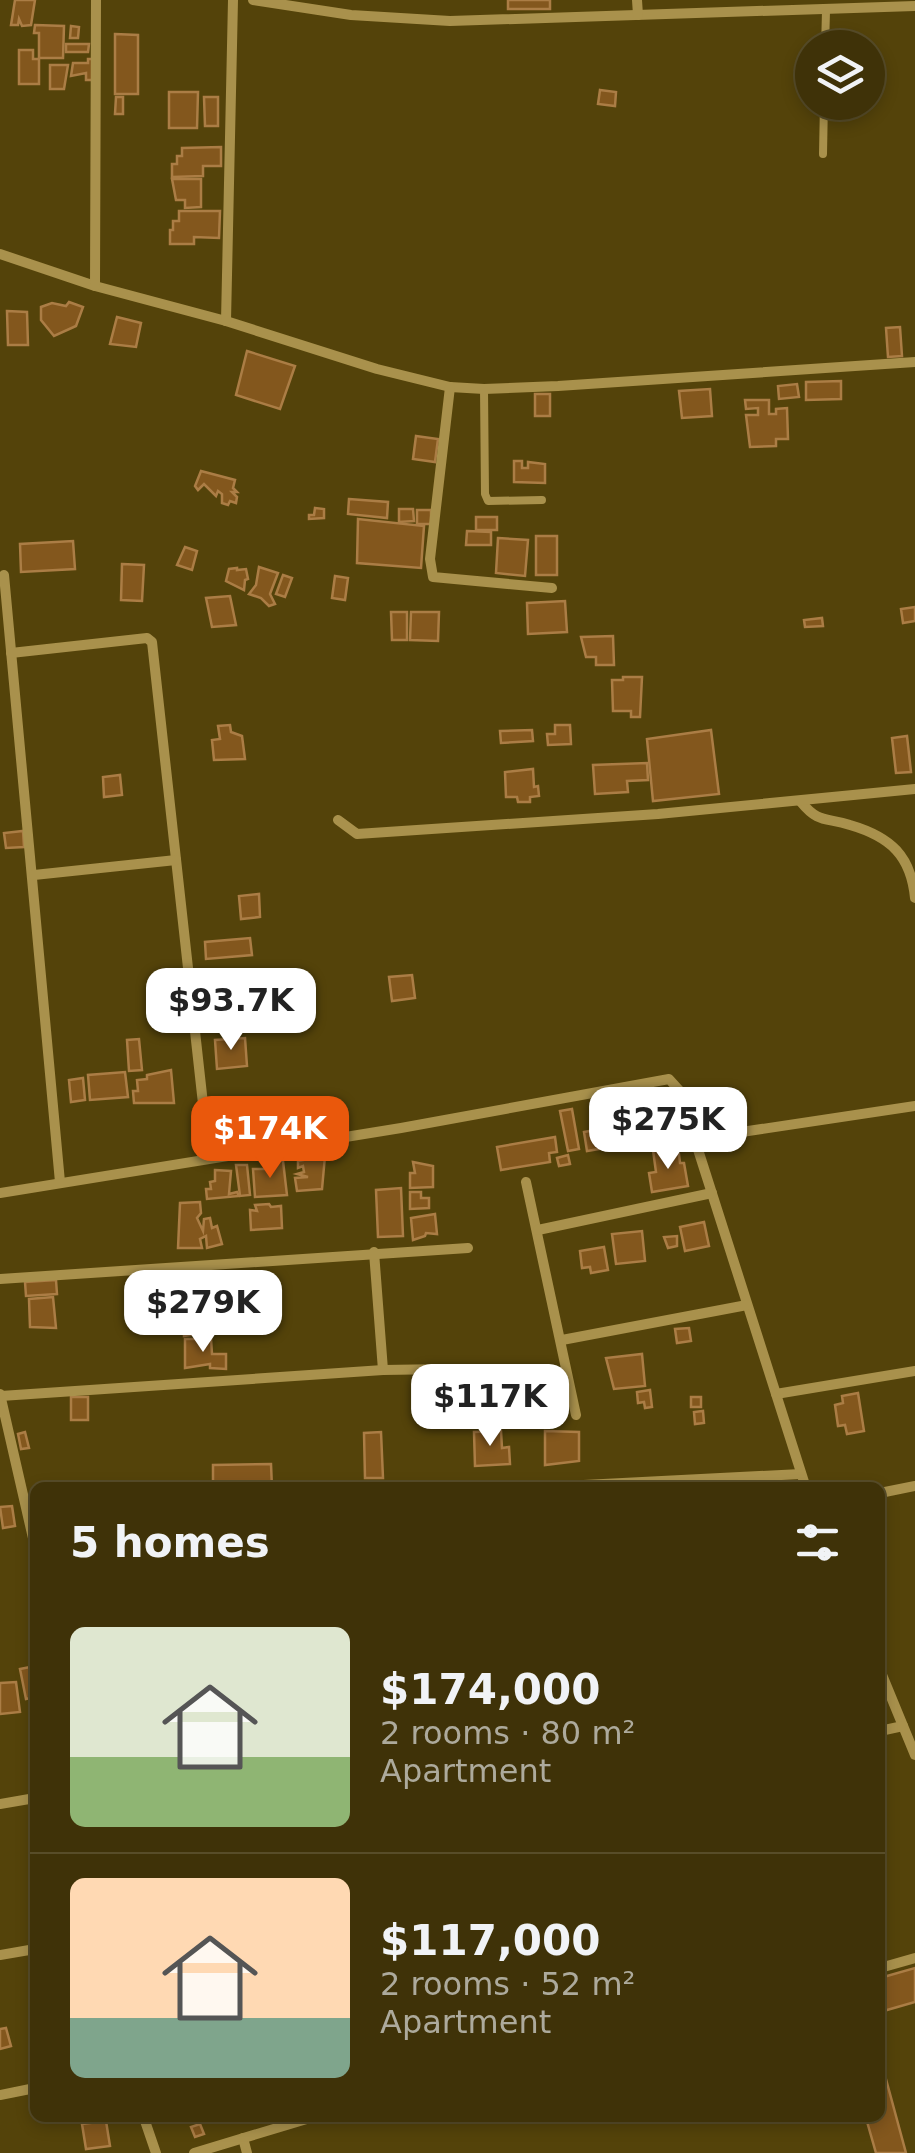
<!DOCTYPE html>
<html lang="en">
<head>
<meta charset="utf-8">
<style>
  body { margin:0; font-family:"DejaVu Sans",sans-serif; background:#4a3e16; color:#f1f3f6; height:100vh; display:flex; flex-direction:column; font-size:38px; white-space:nowrap }
  * { box-sizing:border-box; margin:0 }
  p { font-size:32px; color:#adaa9c }
  .icon { flex:none; width:55px; height:55px; fill:none; stroke:currentColor; stroke-width:2; stroke-linecap:round; stroke-linejoin:round }
  .map { position:relative; flex:1; overflow:hidden }
  .sheet { position:absolute; left:30px; top:1482px; width:855px; height:640px; display:flex; flex-direction:column; background:#3f3208; border-radius:15px; box-shadow:0 5px 15px #0003,0 0 0 2px #584d29 }
  .sheet>* { flex:none }
  .buttons { position:absolute; left:795px; top:30px; display:grid; gap:20px }
  .buttons a { display:grid; place-items:center; width:90px; height:90px; border-radius:50%; background:#3f3208; box-shadow:0 5px 15px #0003,0 0 0 2px #584d29; font-size:50px }
  .price { position:absolute; translate:-50% -85px; padding:0 22px; border-radius:20px; background:#fff; color:#222; font-size:32px; line-height:65px; filter:drop-shadow(0 2px 5px #0008) }
  .price::after { content:''; position:absolute; left:50%; top:60px; width:30px; height:22px; margin-left:-15px; background:inherit; clip-path:polygon(0 0,100% 0,50% 100%) }
  .price.current { background:#ea580c; color:#fff }
  ul { padding:0; list-style:none }
  li { display:flex; align-items:center; gap:30px; height:250px; padding:0 40px }
  li+li { border-top:2px solid #584d29 }
  li span { display:grid; place-items:center; flex:none; width:280px; height:200px; border-radius:15px; color:#555 }
  li>.icon { margin-inline-start:auto }
  span .icon { width:120px; height:120px; fill:#fffc; stroke-width:1 }
  li b { font-size:42px }
  h2 { display:flex; justify-content:space-between; align-items:center; height:120px; padding:0 40px; font-size:42px }
  .map>svg:first-child { display:block }
  .building { fill:#83571d; stroke:#ab7d45; stroke-width:2.5 }
  .lines { fill:none; stroke-linecap:round; stroke-linejoin:round }
  .lane { stroke:#a9914c; stroke-width:8 }
  .street { stroke:#a9914c; stroke-width:10 }
</style>
</head>
<body>
<div class="map">
<svg width="915" height="2153" viewBox="0 0 915 2153">
  <rect width="100%" height="100%" fill="#54430a"/>
  <!-- building -->
  <g class="building">
    <path d="M15,0H35L31,25L22,26L19,19L18,25H11Z"/>
    <rect x="508" y="0" width="42" height="9"/>
    <path d="M35,25L64,26L63,58H39V33H34Z"/>
    <path d="M71,26L79,27L78,38H70Z"/>
    <path d="M115,34L138,35V94H115Z"/>
    <path d="M66,44H89L88,52H66Z"/>
    <path d="M19,50H33V59H39V84H19Z"/>
    <path d="M88,59H94V80H86V73L71,76L73,63H88Z"/>
    <path d="M50,65H68L64,89H50Z"/>
    <path d="M600,90L616,92L615,106L598,104Z"/>
    <path d="M169,92H198L197,128H169Z"/>
    <path d="M116,97H123V114H115Z"/>
    <path d="M204,97H218V126H205Z"/>
    <path d="M221,147V166H203V176L172,177V164H177V156H182V148Z"/>
    <path d="M172,179H201V207L185,208V200H176Z"/>
    <path d="M179,211H220L219,238L194,237V244H170V230H173V221H179Z"/>
    <path d="M69,302L83,307L76,326L54,336L41,320V307L52,303L66,306Z"/>
    <path d="M7,311L27,312L28,345H8Z"/>
    <path d="M117,317L141,323L136,347L110,344Z"/>
    <path d="M900,327L902,356L888,357L886,328Z"/>
    <path d="M247,351L295,366L280,409L236,395Z"/>
    <path d="M841,381V399L806,400V382Z"/>
    <path d="M797,384L799,397L779,399L778,386Z"/>
    <path d="M710,389L712,416L682,418L679,391Z"/>
    <rect x="535" y="394" width="15" height="22"/>
    <path d="M745,400H769V414H776V409L787,408L788,439H776V446L750,447L746,415H758V408L746,409Z"/>
    <path d="M416,436L438,439L435,462L413,459Z"/>
    <path d="M514,461H522V468H528V462L545,464V483L514,482Z"/>
    <path d="M201,471L235,480L233,488L237,492H232L237,497L236,503L230,501L228,505L222,503V494L218,491L216,496L204,484L198,490L195,486Z"/>
    <path d="M349,499L388,502L387,518L348,514Z"/>
    <path d="M315,508L324,509V518L309,519V515H314Z"/>
    <path d="M399,509H413L414,521L399,522Z"/>
    <rect x="417" y="510" width="14" height="14"/>
    <rect x="476" y="517" width="21" height="13"/>
    <path d="M358,519L424,526L421,568L357,563Z"/>
    <path d="M467,531L491,532V545H466Z"/>
    <rect x="536" y="536" width="21" height="39"/>
    <path d="M498,538L528,540L525,576L496,573Z"/>
    <path d="M73,541L75,569L21,572L20,544Z"/>
    <path d="M185,547L197,551L192,570L177,565Z"/>
    <path d="M122,564L144,565L142,601L121,600Z"/>
    <path d="M259,567L278,573L270,594L275,604L269,606L261,598L249,594L256,585Z"/>
    <path d="M237,568V570L246,569L248,579L245,580L244,590L226,581L229,569Z"/>
    <path d="M283,575L292,578L285,597L276,594Z"/>
    <path d="M335,576L348,578L345,600L332,598Z"/>
    <path d="M230,596L236,625L212,627L206,598Z"/>
    <path d="M565,601L567,632L528,634L527,603Z"/>
    <path d="M915,607V621L903,623L901,609Z"/>
    <path d="M391,612H407V640H392Z"/>
    <path d="M411,612H439L438,641L410,640Z"/>
    <path d="M822,618L823,626L805,627L804,620Z"/>
    <path d="M613,636L614,665H596V657H586L581,637Z"/>
    <path d="M623,677H642L640,717H631V711H613L612,680H623Z"/>
    <path d="M230,725L231,732L242,736L245,759L214,760L212,740L220,739L218,726Z"/>
    <path d="M555,725H570L571,744L548,745L547,734H555Z"/>
    <path d="M532,730L533,741L501,743L500,731Z"/>
    <path d="M711,730L719,794L653,801L647,739Z"/>
    <path d="M907,736L911,772L896,773L892,738Z"/>
    <path d="M647,763L648,780L627,781L628,792L595,794L593,765Z"/>
    <path d="M533,769L534,787L538,786L539,796L530,797V802H518L517,797H506L505,772Z"/>
    <path d="M120,775L122,795L104,797L103,777Z"/>
    <path d="M23,831L24,847L6,848L4,833Z"/>
    <path d="M259,894L260,917L241,919L239,896Z"/>
    <path d="M250,938L252,955L206,959L205,942Z"/>
    <path d="M412,975L415,998L392,1001L389,977Z"/>
    <path d="M245,1038L247,1066L217,1069L215,1040Z"/>
    <path d="M139,1039L142,1070L129,1071L127,1040Z"/>
    <path d="M171,1070L174,1103H134L133,1091H138L137,1080L147,1079V1075Z"/>
    <path d="M125,1072L128,1097L90,1100L88,1075Z"/>
    <path d="M83,1078L85,1100L71,1102L69,1080Z"/>
    <path d="M572,1109L579,1149L568,1151L560,1111Z"/>
    <path d="M618,1120L623,1145L587,1151L584,1132L595,1130L594,1125Z"/>
    <path d="M555,1137L557,1152L549,1153L550,1162L501,1170L497,1147Z"/>
    <path d="M667,1148L668,1155L679,1154L680,1163H684L688,1186L652,1192L649,1173L656,1172L653,1150Z"/>
    <path d="M568,1155L570,1164L559,1166L557,1158Z"/>
    <path d="M325,1156L322,1189L297,1191L295,1178L308,1177L297,1174L304,1172L303,1166L298,1168V1161Z"/>
    <path d="M277,1159L283,1161L287,1195L255,1197L253,1169H268V1164L276,1163Z"/>
    <path d="M413,1162L433,1166V1187L410,1188V1173H415Z"/>
    <path d="M236,1165H247L250,1195L240,1196Z"/>
    <path d="M215,1170L231,1171L229,1194L237,1192L239,1196L207,1199L206,1189H211L210,1182L215,1181Z"/>
    <path d="M401,1188L403,1236L378,1237L376,1190Z"/>
    <path d="M410,1192H421V1198H429V1208L410,1209Z"/>
    <path d="M200,1202L201,1213L197,1218L203,1231L204,1219L210,1218L212,1228L217,1226L222,1244L207,1248L206,1236L200,1239L202,1248H178L180,1203Z"/>
    <path d="M269,1204L271,1207L281,1206L282,1228L251,1230L250,1210L257,1211L255,1205Z"/>
    <path d="M435,1214L437,1234L426,1233L425,1236L413,1240L411,1218Z"/>
    <path d="M704,1222L709,1246L685,1251L680,1227Z"/>
    <path d="M642,1231L645,1261L616,1264L612,1234Z"/>
    <path d="M677,1236V1246L668,1248L664,1237Z"/>
    <path d="M604,1247L608,1270L591,1273L590,1267L582,1268L580,1251Z"/>
    <path d="M225,1277L227,1321L191,1322V1335L184,1336L182,1279Z"/>
    <path d="M56,1280L57,1294L26,1296L25,1282Z"/>
    <path d="M267,1288L268,1315L245,1316L244,1289Z"/>
    <path d="M53,1297L56,1328L30,1327L29,1299Z"/>
    <path d="M689,1328L691,1341L677,1343L675,1329Z"/>
    <path d="M185,1339H211L212,1354H226V1369L210,1368V1364L185,1368Z"/>
    <path d="M642,1354L645,1386L614,1389L606,1358Z"/>
    <path d="M510,1383L538,1386V1391H545L544,1404H540V1414H530V1418H510V1406H513Z"/>
    <path d="M650,1390L652,1407L645,1408L644,1402L638,1403L637,1392Z"/>
    <path d="M858,1393L864,1431L847,1434L845,1425L838,1426L835,1405L843,1403L842,1396Z"/>
    <rect x="71" y="1397" width="17" height="23"/>
    <rect x="691" y="1397" width="10" height="10"/>
    <path d="M703,1411L704,1423L695,1424L694,1412Z"/>
    <path d="M501,1431L502,1448L509,1447L510,1464L475,1466L474,1432Z"/>
    <path d="M545,1431L579,1432V1461L545,1465Z"/>
    <path d="M25,1432L29,1448L21,1449L18,1434Z"/>
    <path d="M381,1432L383,1478H365L364,1433Z"/>
    <path d="M271,1464L272,1488H213V1465Z"/>
    <path d="M12,1506L15,1526L3,1528L0,1507Z"/>
    <path d="M35,1666V1697L26,1699L20,1669Z"/>
    <path d="M16,1682L20,1712L0,1714V1683Z"/>
    <path d="M915,1968V2002L880,2012V1978Z"/>
    <path d="M6,2028L11,2046L0,2049V2029Z"/>
    <path d="M880,2057L906,2153H876L866,2118H880Z"/>
    <path d="M106,2121L110,2146L86,2149L82,2124Z"/>
    <path d="M200,2124L204,2134L195,2137L191,2127Z"/>
  </g>
  <g class="lines">
    <!-- lane -->
    <g class="lane">
      <path d="M825,48L826,11"/>
      <path d="M823,154L824,102"/>
      <path d="M484,389L485,494L488,501L542,500"/>
    </g>
    <!-- street -->
    <g class="street">
      <path d="M253,0L351,15L450,21L915,6"/>
      <path d="M637,0L638,15"/>
      <path d="M0,254L95,286L226,321L377,369L450,387L484,389L558,386L915,362"/>
      <path d="M95,286L96,0"/>
      <path d="M226,321L233,0"/>
      <path d="M450,387L430,559L433,577L552,588"/>
      <path d="M4,575L60,1182"/>
      <path d="M11,653L147,638L152,642L209,1158"/>
      <path d="M801,802C819,824 826,817 850,825C891,837 911,856 915,898"/>
      <path d="M338,820L357,834L658,814L915,789"/>
      <path d="M34,875L176,860"/>
      <path d="M695,1139L915,1106"/>
      <path d="M526,1182L576,1415"/>
      <path d="M0,1193L401,1128L669,1079L679,1090L806,1488"/>
      <path d="M538,1230L712,1193"/>
      <path d="M374,1252L383,1370"/>
      <path d="M0,1279L468,1248"/>
      <path d="M562,1340L747,1305"/>
      <path d="M0,1394L35,1547"/>
      <path d="M776,1394L915,1371"/>
      <path d="M1,1396L383,1370L446,1369"/>
      <path d="M525,1488L801,1474"/>
      <path d="M880,1493L915,1486"/>
      <path d="M880,1670L915,1755"/>
      <path d="M880,1731L903,1726"/>
      <path d="M0,1804L35,1798"/>
      <path d="M0,1955L35,1949"/>
      <path d="M880,1968L915,1958"/>
      <path d="M0,2095L35,2088"/>
      <path d="M144,2118L156,2153"/>
      <path d="M243,2138L247,2153"/>
      <path d="M194,2153L310,2118"/>
    </g>
  </g>
</svg>
<div class="buttons">
<a><svg class="icon" aria-label="layers" viewBox="0 0 24 24"><path d="M12 4l9 5-9 5-9-5zM3 14l9 5 9-5"/></svg></a>
</div>
<b class="price" style="left:231px;top:1053px">$93.7K</b>
<b class="price" style="left:668px;top:1172px">$275K</b>
<b class="price current" style="left:270px;top:1181px">$174K</b>
<b class="price" style="left:203px;top:1355px">$279K</b>
<b class="price" style="left:490px;top:1449px">$117K</b>
<section class="sheet">
<h2>5 homes<svg class="icon" aria-label="filters" viewBox="0 0 24 24"><path d="M4 7h16M4 17h16"/><circle cx="9" cy="7" r="2"/><circle cx="15" cy="17" r="2"/></svg></h2>
<ul>
<li><span style="background:linear-gradient(#dfe7d0 65%,#8fb573 0)"><svg class="icon" aria-label="home" viewBox="0 0 24 24"><path d="M3 11l9-7 9 7M6 9v11h12V9"/></svg></span><div><b>$174,000</b><p>2 rooms · 80 m²</p><p>Apartment</p></div></li>
<li><span style="background:linear-gradient(#ffd9b3 70%,#7fa58c 0)"><svg class="icon" aria-label="home" viewBox="0 0 24 24"><path d="M3 11l9-7 9 7M6 9v11h12V9"/></svg></span><div><b>$117,000</b><p>2 rooms · 52 m²</p><p>Apartment</p></div></li>
</ul>
</section>
</div>
</body>
</html>
